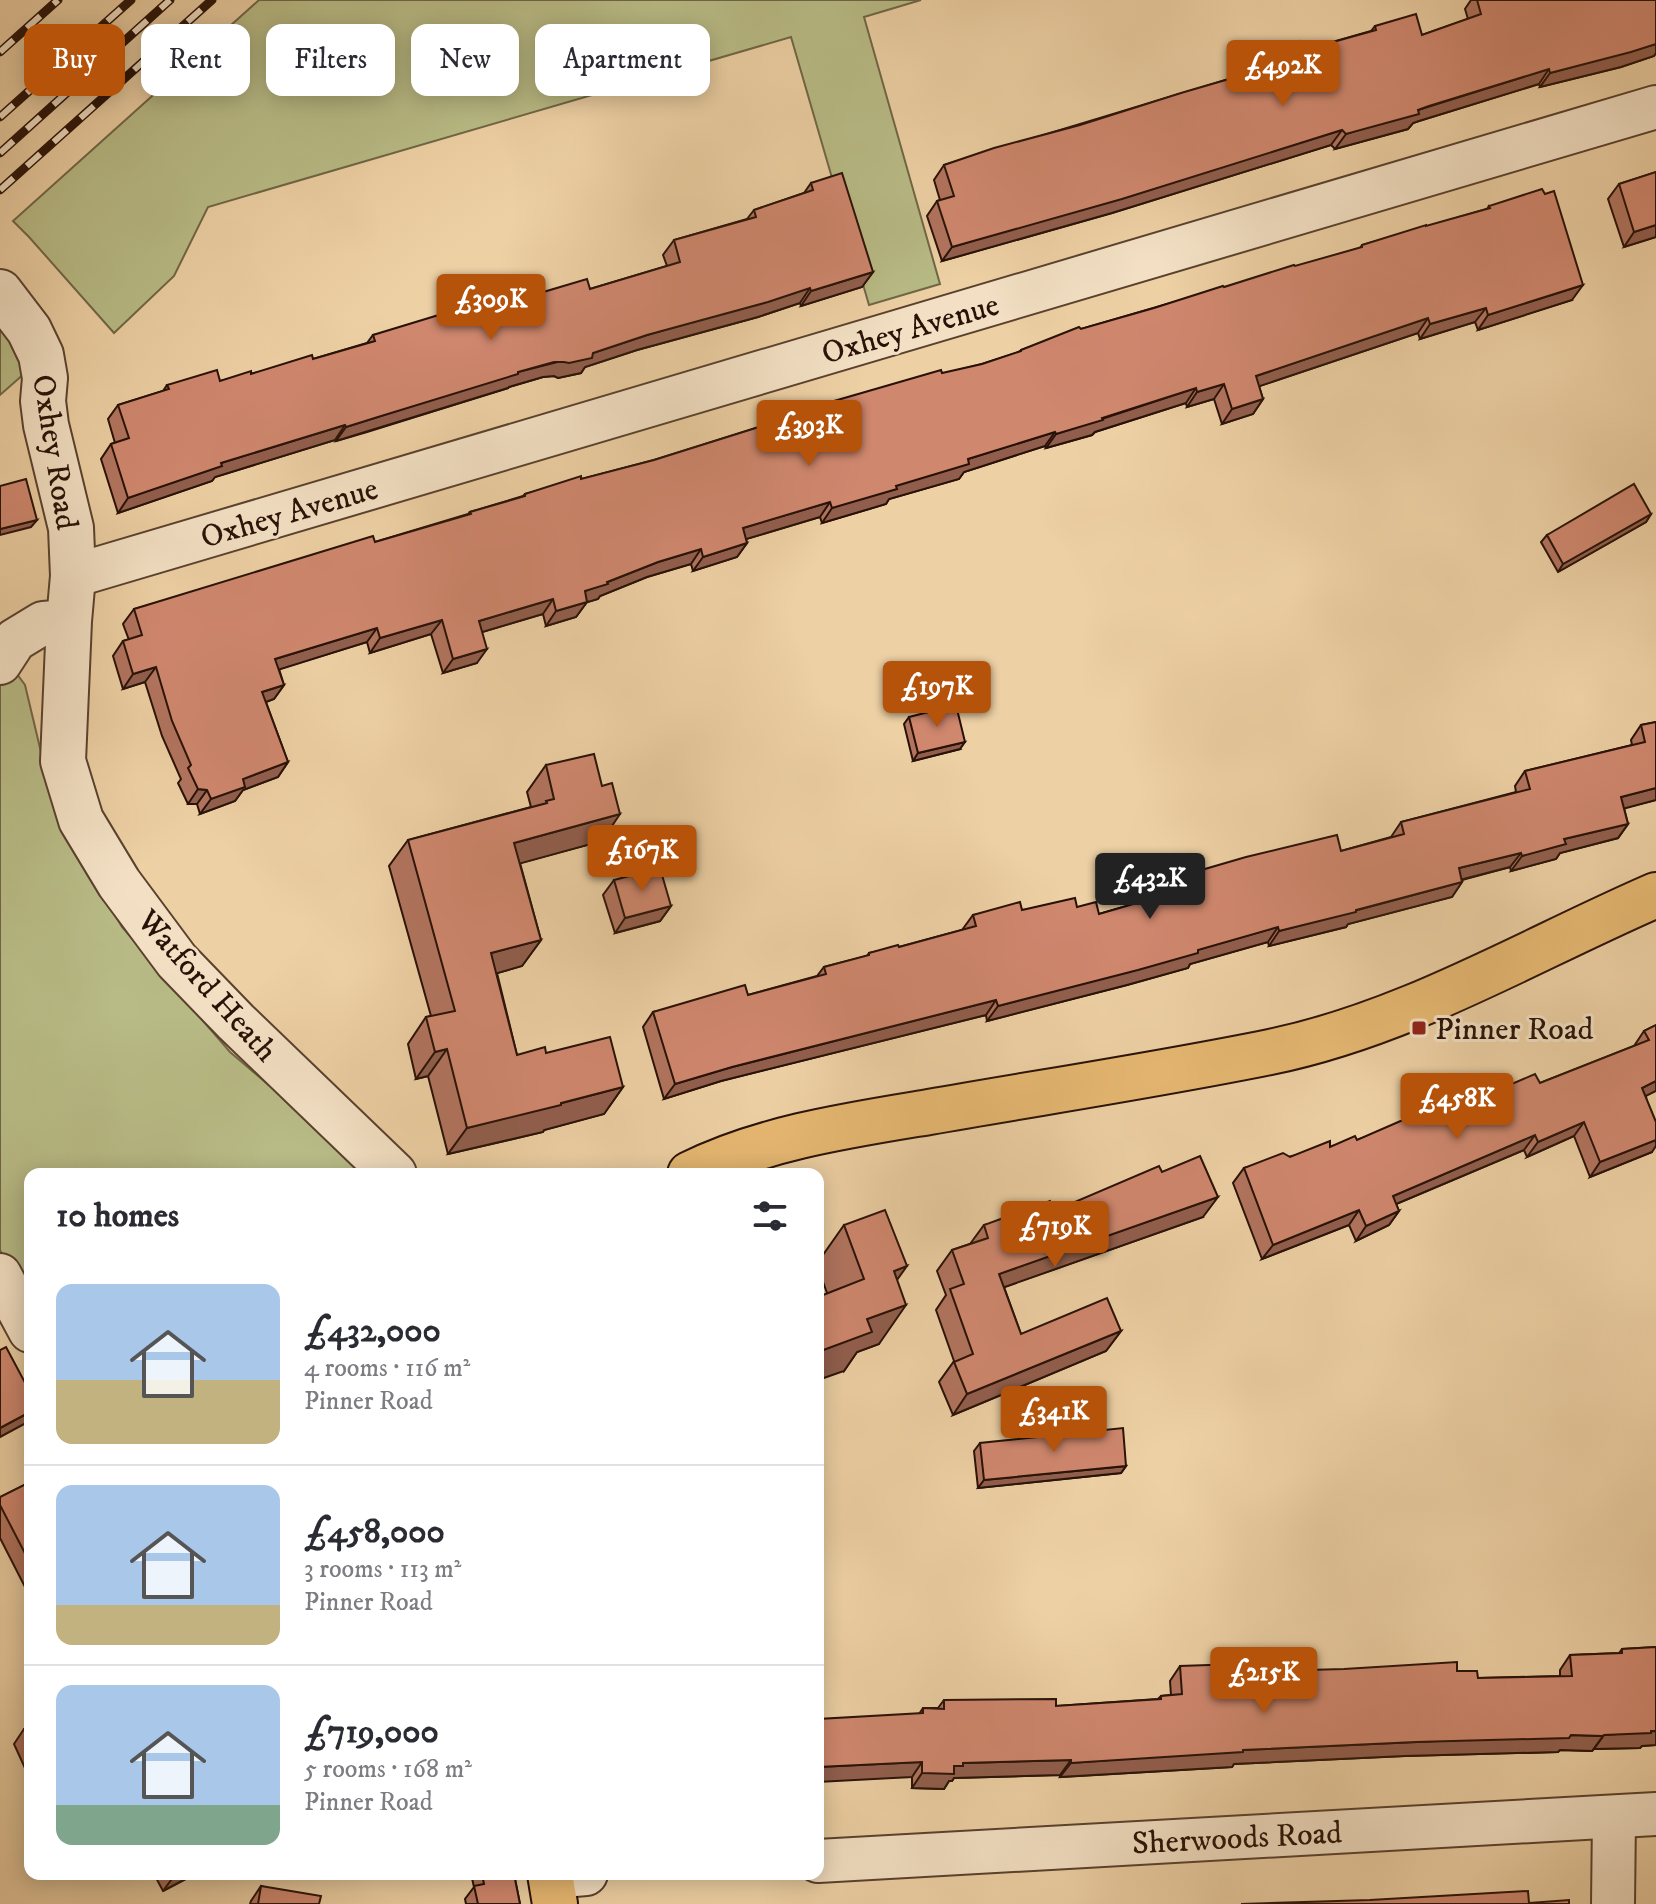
<!DOCTYPE html>
<html lang="en">
<head>
<meta charset="utf-8">
<style>
  body { margin:0; font-family:"IM FELL DW Pica",serif; background:#f2f2f3; color:#2b2b33; height:100vh; display:flex; flex-direction:column; font-size:30px; white-space:nowrap }
  * { box-sizing:border-box; margin:0 }
  p { font-size:26px; color:#7c7c81 }
  .icon { flex:none; width:44px; height:44px; fill:none; stroke:currentColor; stroke-width:2; stroke-linecap:round; stroke-linejoin:round }
  .map { position:relative; flex:1; overflow:hidden }
  .side { position:absolute; left:24px; top:1168px; width:800px; height:712px; display:flex; flex-direction:column; background:#fff; border-radius:16px; box-shadow:0 4px 20px #0003 }
  .side>* { flex:none }
  .guide { position:absolute; left:24px; top:24px; width:800px; height:72px; display:flex; gap:16px }
  .price { position:absolute; translate:-50% -68px; padding:0 18px; border-radius:8px; background:#b45309; color:#fff; font-size:26px; line-height:52px; filter:drop-shadow(0 2px 4px #0008) }
  .price::after { content:''; position:absolute; left:50%; top:48px; width:24px; height:18px; margin-left:-12px; background:inherit; clip-path:polygon(0 0,100% 0,50% 100%) }
  .price.current { background:#222; color:#fff }
  ul { padding:0; list-style:none }
  li { display:flex; align-items:center; gap:24px; height:200px; padding:0 32px }
  li+li { border-top:2px solid #e1e1e2 }
  li span { display:grid; place-items:center; flex:none; width:224px; height:160px; border-radius:16px; color:#555 }
  li>.icon { margin-inline-start:auto }
  span .icon { width:96px; height:96px; fill:#fffc; stroke-width:1 }
  li b { font-size:34px }
  h2 { display:flex; justify-content:space-between; align-items:center; height:96px; padding:0 32px; font-size:34px }
  .chip { padding:0 28px; border-radius:16px; background:#fff; box-shadow:0 4px 20px #0003; font-size:28px; line-height:72px }
  .chip.current { background:#b45309; color:#fff }
  .map>svg:first-child { display:block }
  .green { fill:#b8bb86; stroke:#706646; stroke-width:2 }
  .lines { fill:none; stroke-linecap:round; stroke-linejoin:round }
  .minor-casing { stroke:#59412e; stroke-width:46 }
  .tertiary-casing { stroke:#59412e; stroke-width:48 }
  .primary-casing { stroke:#281107; stroke-width:48 }
  .minor { stroke:#f3e0c4; stroke-width:42 }
  .tertiary { stroke:#f3e0c4; stroke-width:44 }
  .primary { stroke:#e6b872; stroke-width:44 }
  .rail-casing { stroke:#281107; stroke-width:9 }
  .rail { stroke:#f3e0c4; stroke-width:6; stroke-dasharray:18; stroke-linecap:butt }
  .wall { fill:#b2745f; stroke:#281107; stroke-width:2 }
  .shaded-wall { fill:#915e4d; stroke:#281107; stroke-width:2 }
  .building { fill:#cf876e; stroke:#281107; stroke-width:2 }
  .poi-dot { fill:#8f2418; stroke:#f3e0c4; stroke-width:3 }
  .labels { text-anchor:middle; stroke-width:6; stroke-linejoin:round; paint-order:stroke }
  .street-label { font-size:32px; fill:#281107; stroke:#f3e0c4 }
  .poi-label { font-size:32px; fill:#281107; stroke:#f3e0c4; text-anchor:start }
</style>
</head>
<body>
<div class="map">
<svg width="1656" height="1904" viewBox="0 0 1656 1904">
  <rect width="100%" height="100%" fill="#edd0a4"/>
  <filter id="stains"><feTurbulence type="fractalNoise" baseFrequency=".0025" numOctaves="4"/><feColorMatrix values="0 0 0 0 .2 0 0 0 0 .09 0 0 0 0 .02 0 0 0 .5 -.17"/></filter>
  <radialGradient id="worn" r=".72"><stop offset=".6" stop-color="#630" stop-opacity="0"/><stop offset="1" stop-color="#630" stop-opacity=".3"/></radialGradient>
  <!-- green -->
  <g class="green">
    <path d="M259,0H921L864,17L940,284L869,305L791,37L208,207L174,276L114,333L29,237L13,221Z"/>
    <path d="M0,320L25,373L0,395Z"/>
    <path d="M17,674L25,685L56,815L122,927L230,1052L373,1174H30V1309L0,1250V679Z"/>
  </g>
  <g class="lines">
    <defs>
      <g id="minor">
        <path d="M73,576L1656,107"/>
        <path d="M0,663L15,640L43,623L69,621"/>
        <path d="M0,1275L30,1331"/>
        <path d="M818,1861L1656,1814"/>
        <path d="M551,1877L586,1874"/>
        <path d="M1613,1904L1614,1817"/>
      </g>
      <path id="tertiary" d="M0,292L29,330L41,355L45,378L43,401L46,425L71,528L73,576L69,621L63,761L81,820L119,883L177,961L236,1022L394,1174"/>
      <g id="primary">
        <path d="M690,1174C762,1138 850,1125 929,1112C1043,1092 1157,1075 1270,1052C1407,1024 1529,950 1656,895"/>
        <path d="M550,1874L555,1904"/>
      </g>
    </defs>
    <!-- minor casing -->
    <use href="#minor" class="minor-casing"/>
    <!-- tertiary casing -->
    <use href="#tertiary" class="tertiary-casing"/>
    <!-- primary casing -->
    <use href="#primary" class="primary-casing"/>
    <!-- minor -->
    <use href="#minor" class="minor"/>
    <!-- tertiary -->
    <use href="#tertiary" class="tertiary"/>
    <!-- primary -->
    <use href="#primary" class="primary"/>
    <defs>
      <g id="rail">
        <path d="M0,52L58,0"/>
        <path d="M0,117L131,0"/>
        <path d="M0,153L170,0"/>
        <path d="M0,190L212,0"/>
      </g>
    </defs>
    <!-- rail casing -->
    <use href="#rail" class="rail-casing"/>
    <!-- rail -->
    <use href="#rail" class="rail"/>
  </g>
  <!-- wall -->
  <g class="wall">
    <path d="M1471,0H1656V53L1654,56L1621,67L1540,87L1539,84L1419,121L1413,123L1408,129L1335,149L1331,145L1112,213L942,261L927,216L937,201L940,200L934,180L944,165L1239,76L1238,71L1248,56L1301,51L1371,31L1375,26L1422,35L1468,19L1465,9Z"/>
    <path d="M1656,172V237L1624,247L1608,199L1619,184Z"/>
    <path d="M811,183L873,272L862,287L801,306L800,303L758,317L637,350L585,367L581,373L558,378L554,376L543,377L509,387L508,388L367,432L336,441L335,440L215,477L212,481L118,513L101,459L111,444L115,443L108,419L118,405L163,391L167,385L220,381L313,359L367,343L373,335L459,325L532,304L540,293L590,289L667,266L663,255L674,240L747,219L754,210L804,193Z"/>
    <path d="M1489,206L1572,300L1478,330L1475,322L1420,339L1418,333L1259,386L1263,399L1253,414L1222,424L1214,399L1187,407L1186,403L1095,432L1092,435L1046,448L1045,446L964,472L959,479L889,499L886,504L822,523L820,517L746,539L747,543L737,557L693,571L691,564L647,577L600,596L598,599L587,602L576,617L546,626L543,614L482,632L477,663L443,673L431,634L370,653L367,642L279,669L284,685L274,699L266,702L288,762L278,777L243,790L235,801L200,814L197,804H188L178,783L181,779L162,736L145,682L123,689L113,656L123,641L129,640L123,624L134,609L375,542L468,514L470,512L523,496L525,494L654,460L800,414L803,410L982,364L1019,352L1021,350L1081,329L1360,248L1362,245L1487,209Z"/>
    <path d="M1651,514L1646,522L1558,572L1541,542L1547,535Z"/>
    <path d="M909,717L960,749L913,761L904,724Z"/>
    <path d="M1656,722V800L1624,808L1628,824L1618,838L1560,853L1556,859L1511,871L1510,867L1462,880V882L1452,897L1348,924L1346,927L1269,946L1268,942L1190,964L1188,968L1127,985L987,1021L986,1015L721,1081L664,1099L643,1027L653,1012L748,995L817,976L824,967L867,956L869,953L899,947L962,930L973,915L1022,910L1077,907L1099,914L1189,888L1188,886L1198,871L1341,851L1391,837L1401,822L1516,792L1515,786L1525,771L1632,745L1631,740L1641,725Z"/>
    <path d="M546,765L602,841L520,863L541,940L522,966L497,973L517,1055L546,1053L623,1087L604,1114L544,1130L543,1132L448,1154L428,1076L416,1079L408,1044L426,1017L431,1016L389,866L408,840L531,807L527,792Z"/>
    <path d="M614,880L671,906L660,921L615,933L603,895Z"/>
    <path d="M1656,1025L1646,1096L1652,1152L1590,1177L1574,1136L1527,1157L1524,1150L1396,1204L1399,1211L1389,1225L1356,1241L1349,1225L1262,1259L1233,1183L1244,1168L1357,1140L1491,1093L1540,1083L1634,1046L1644,1031Z"/>
    <path d="M1162,1172L1203,1217L1004,1287L1021,1334L1121,1331L1106,1351L953,1415L939,1382L954,1361L936,1310L946,1295L937,1271L952,1250L970,1244L984,1225L1054,1211Z"/>
    <path d="M844,1225L897,1280L879,1344L857,1352L844,1371L827,1293L818,1268V1262Z"/>
    <path d="M980,1443L1126,1466L1121,1473L978,1488L974,1451Z"/>
    <path d="M30,1482V1587L26,1589L0,1538V1497Z"/>
    <path d="M1656,1647V1745L1642,1746L1640,1748L1594,1749L1592,1751L1560,1750L1558,1752L1405,1756L1234,1764L1232,1767L1060,1777V1775L954,1778L952,1781H949L944,1789L912,1788V1777L919,1714L923,1708H938L944,1700L1056,1706L1158,1699L1161,1696L1171,1695L1170,1681L1180,1666L1238,1672L1457,1671L1478,1678L1560,1676V1670L1570,1655L1619,1653L1622,1649Z"/>
    <path d="M30,1726V1779L14,1744L24,1729Z"/>
    <path d="M154,1874H195L163,1891Z"/>
    <path d="M471,1874H514L520,1904H466L465,1899L474,1887Z"/>
    <path d="M261,1886L319,1904H250L251,1901Z"/>
  </g>
  <!-- shaded-wall -->
  <g class="shaded-wall">
    <path d="M1656,44V53L1654,56L1621,67L1540,87L1550,73Z"/>
    <path d="M1549,69L1539,84L1419,121L1413,123L1408,129L1335,149L1346,134L1418,110Z"/>
    <path d="M1342,130L1331,145L1112,213L942,261L952,247Z"/>
    <path d="M1656,225V237L1624,247L1634,232Z"/>
    <path d="M873,272L862,287L801,306L811,291Z"/>
    <path d="M1583,285L1572,300L1478,330L1488,315Z"/>
    <path d="M810,288L800,303L758,317L637,350L585,367L581,373L558,378L554,376L543,377L509,387L508,388L336,441L346,427L518,372L593,353L647,335Z"/>
    <path d="M1486,308L1475,322L1420,339L1430,324Z"/>
    <path d="M1428,318L1418,333L1245,391L1256,376Z"/>
    <path d="M1224,384L1214,399L1187,407L1197,392Z"/>
    <path d="M1196,388L1186,403L1095,432L1092,435L1046,448L1056,434Z"/>
    <path d="M1263,399L1253,414L1222,424L1232,409Z"/>
    <path d="M345,425L335,440L215,477L212,481L118,513L128,498L221,463Z"/>
    <path d="M1055,432L1045,446L964,472L959,479L889,499L886,504L822,523L832,508L968,459Z"/>
    <path d="M830,502L820,517L733,543L743,528Z"/>
    <path d="M1651,514L1646,522L1558,572L1563,564Z"/>
    <path d="M37,520L31,527L0,535V529Z"/>
    <path d="M747,543L737,557L693,571L703,557Z"/>
    <path d="M701,549L691,564L647,577L600,596L598,599L575,606L585,591L658,562Z"/>
    <path d="M553,599L543,614L469,636L479,621Z"/>
    <path d="M587,602L576,617L546,626L556,611Z"/>
    <path d="M442,620L431,634L370,653L380,638Z"/>
    <path d="M377,628L367,642L265,674L275,659Z"/>
    <path d="M487,649L477,663L443,673L453,659Z"/>
    <path d="M156,667L145,682L123,689L133,674Z"/>
    <path d="M284,685L274,699L252,707L262,692Z"/>
    <path d="M965,742L960,749L913,761L918,753Z"/>
    <path d="M288,762L278,777L243,790L235,801L200,814L211,799L243,779Z"/>
    <path d="M1656,788V800L1611,812L1621,797Z"/>
    <path d="M198,789L207,790L197,804H188Z"/>
    <path d="M620,814L602,841L496,870L514,843Z"/>
    <path d="M1628,824L1618,838L1560,853L1556,859L1511,871L1522,856L1564,839Z"/>
    <path d="M1521,853L1510,867L1448,883L1459,868Z"/>
    <path d="M1462,882L1452,897L1348,924L1346,927L1269,946L1279,931Z"/>
    <path d="M671,906L660,921L615,933L625,918Z"/>
    <path d="M1278,927L1268,942L1190,964L1188,968L1127,985L987,1021L998,1006Z"/>
    <path d="M541,940L522,966L473,980L491,953Z"/>
    <path d="M996,1000L986,1015L721,1081L664,1099L675,1084L732,1067Z"/>
    <path d="M447,1049L428,1076L416,1079L435,1052Z"/>
    <path d="M1656,1081V1091L1632,1103L1642,1088Z"/>
    <path d="M623,1087L604,1114L544,1130L543,1132L448,1154L467,1128Z"/>
    <path d="M1584,1122L1574,1136L1527,1157L1538,1142Z"/>
    <path d="M1535,1135L1524,1150L1382,1210L1393,1196Z"/>
    <path d="M1656,1140V1146L1652,1152L1590,1177L1600,1162Z"/>
    <path d="M1218,1197L1203,1217L985,1294L999,1274Z"/>
    <path d="M1359,1210L1349,1225L1262,1259L1273,1245Z"/>
    <path d="M1399,1211L1389,1225L1356,1241L1366,1226Z"/>
    <path d="M907,1266L879,1305L894,1271Z"/>
    <path d="M906,1305L879,1344L857,1352L844,1371L818,1380V1352L867,1319Z"/>
    <path d="M1121,1331L1106,1351L953,1415L967,1394Z"/>
    <path d="M30,1412V1419L28,1422L0,1437V1428Z"/>
    <path d="M1126,1466L1121,1473L978,1488L984,1480Z"/>
    <path d="M1656,1731V1745L1642,1746L1640,1748L1594,1749L1604,1735Z"/>
    <path d="M1571,1735L1603,1736L1592,1751L1560,1750L1558,1752L1405,1756L1234,1764L1232,1767L1060,1777L1071,1763L1243,1750Z"/>
    <path d="M1071,1760L1060,1775L954,1778L952,1781H949L944,1789L912,1788L922,1773L963,1763Z"/>
    <path d="M922,1762L912,1777L818,1782V1767Z"/>
    <path d="M178,1874H195L163,1891L174,1876Z"/>
  </g>
  <!-- building -->
  <g class="building">
    <path d="M1477,0H1656V44L1631,52L1550,73L1549,69L1429,106L1418,110L1419,114L1346,134L1342,130L1122,199L952,247L937,201L954,196L944,165L994,148L1080,125L1181,93L1253,72L1248,56L1299,41L1301,51L1376,30L1375,26L1416,14L1422,35L1481,14Z"/>
    <path d="M1656,172V225L1634,232L1619,184Z"/>
    <path d="M842,173L873,272L811,291L810,288L768,302L647,335L593,353L592,358L569,363L564,362H554L518,372V374L378,417L346,427L345,425L221,463L222,466L128,498L111,444L129,438L118,405L169,389L167,385L217,370L220,381L251,371V374L312,355L313,359L375,341L373,335L455,310L459,325L543,301L540,293L587,279L590,289L680,262L674,240L756,217L754,210L813,190L811,183Z"/>
    <path d="M1542,189L1545,194L1554,191L1583,285L1488,315L1486,308L1430,324L1428,318L1256,376L1263,399L1232,409L1224,384L1197,392L1196,388L1102,418L1103,420L1056,434L1055,432L968,459L969,464L896,486L897,489L832,508L830,502L743,528L747,543L703,557L701,549L658,562L607,582L608,584L585,591L587,602L556,611L553,599L479,621L487,649L453,659L442,620L380,638L377,628L275,659L284,685L262,692L288,762L243,779L245,787L211,799L207,790L198,789L188,768L191,765L172,721L156,667L133,674L123,641L142,635L134,609L373,536L375,542L471,514L470,512L525,496V494L581,476V479L654,460L804,413L803,410L941,370L942,373L982,364L1021,351V350L1079,327L1081,329L1154,308L1223,286L1224,287L1294,265L1295,266L1362,247V245L1426,225V226L1490,208L1489,206Z"/>
    <path d="M26,479L37,520L0,529V486Z"/>
    <path d="M1634,484L1651,514L1563,564L1547,535Z"/>
    <path d="M956,705L965,742L918,753L909,717Z"/>
    <path d="M1656,722V788L1621,797L1628,824L1564,839L1566,844L1522,856L1521,853L1459,868L1462,882L1356,910V912L1279,931L1278,927L1198,950V953L1138,970L998,1006L996,1000L732,1067L675,1084L653,1012L745,985L748,995L826,974L824,967L869,955V953L898,945L899,947L976,926L973,915L1020,902L1022,910L1075,898L1077,907L1096,902L1099,914L1202,884L1198,871L1246,857L1337,835L1341,851L1404,834L1401,822L1530,789L1525,771L1645,742L1641,725Z"/>
    <path d="M594,754L602,786L612,783L620,814L514,843L541,940L491,953L517,1055L545,1047L546,1053L610,1037L623,1087L561,1103V1105L467,1128L447,1049L435,1052L426,1017L455,1011L408,840L547,803L546,801L554,799L546,765Z"/>
    <path d="M660,868L671,906L625,918L614,880Z"/>
    <path d="M1656,1025V1081L1642,1088L1656,1122V1140L1600,1162L1584,1122L1538,1142L1535,1135L1393,1196L1399,1211L1366,1226L1359,1210L1273,1245L1244,1168L1283,1153L1290,1157L1330,1141V1147L1355,1136L1357,1140L1419,1113L1486,1080L1491,1093L1535,1074L1540,1083L1649,1040L1644,1031Z"/>
    <path d="M1200,1156L1218,1197L999,1274L1021,1334L1107,1298L1121,1331L967,1394L954,1362L973,1354L950,1289L964,1284L952,1250L988,1238L984,1225L1050,1201L1054,1211L1159,1166L1162,1172Z"/>
    <path d="M885,1210L907,1266L894,1271L906,1305L867,1319L872,1332L818,1352V1297L864,1279L844,1225Z"/>
    <path d="M6,1347L30,1392V1412L0,1428V1350Z"/>
    <path d="M1123,1428L1126,1466L984,1480L980,1443Z"/>
    <path d="M30,1482V1563L0,1505V1497Z"/>
    <path d="M1656,1647V1731H1651V1733L1604,1735L1603,1736L1571,1735L1569,1738L1416,1742L1243,1750V1752L1071,1763V1760L963,1763V1766H954V1774L922,1773V1762L818,1767V1719L923,1713V1708L944,1709V1700L1056,1699V1706L1161,1699V1696L1182,1694L1180,1666L1238,1664V1672L1344,1669L1457,1662V1671H1477L1478,1678L1572,1676L1570,1655L1622,1653V1649Z"/>
    <path d="M30,1726V1742L24,1729Z"/>
    <path d="M482,1874H514L520,1904H478L474,1886L484,1884Z"/>
    <path d="M261,1886L321,1896L319,1904H258Z"/>
    <path d="M1528,1891L1529,1903L1569,1900V1904H1241L1370,1900Z"/>
  </g>
  <!-- markers -->
  <rect class="poi-dot" x="1411" y="1020" width="16" height="16" rx="4"/>
  <g class="labels">
    <!-- street labels -->
    <g class="street-label">
      <text transform="translate(910 328) rotate(-16)" y="11">Oxhey Avenue</text>
      <text transform="translate(56 452) rotate(81)" y="11">Oxhey Road</text>
      <text transform="translate(289 512) rotate(-16)" y="11">Oxhey Avenue</text>
      <text transform="translate(208 985) rotate(48)" y="11">Watford Heath</text>
      <text transform="translate(1237 1837) rotate(-3)" y="11">Sherwoods Road</text>
    </g>
    <!-- poi labels -->
    <g class="poi-label">
      <text x="1435" y="1039">Pinner Road</text>
    </g>
  </g>
  <rect width="100%" height="100%" filter="url(#stains)"/>
  <rect width="100%" height="100%" fill="url(#worn)"/>
</svg>
<b class="price" style="left:1283px;top:108px">£492K</b>
<b class="price" style="left:491px;top:342px">£309K</b>
<b class="price" style="left:809px;top:468px">£393K</b>
<b class="price" style="left:937px;top:729px">£197K</b>
<b class="price" style="left:642px;top:893px">£167K</b>
<b class="price current" style="left:1150px;top:921px">£432K</b>
<b class="price" style="left:1457px;top:1141px">£458K</b>
<b class="price" style="left:1055px;top:1269px">£719K</b>
<b class="price" style="left:1054px;top:1454px">£341K</b>
<b class="price" style="left:1264px;top:1715px">£215K</b>
<div class="guide">
<a class="chip current">Buy</a>
<a class="chip">Rent</a>
<a class="chip">Filters</a>
<a class="chip">New</a>
<a class="chip">Apartment</a>
</div>
<section class="side">
<h2>10 homes<svg class="icon" aria-label="filters" viewBox="0 0 24 24"><path d="M4 7h16M4 17h16"/><circle cx="9" cy="7" r="2"/><circle cx="15" cy="17" r="2"/></svg></h2>
<ul>
<li><span style="background:linear-gradient(#a9c7e8 60%,#c2b280 0)"><svg class="icon" aria-label="home" viewBox="0 0 24 24"><path d="M3 11l9-7 9 7M6 9v11h12V9"/></svg></span><div><b>£432,000</b><p>4 rooms · 116 m²</p><p>Pinner Road</p></div></li>
<li><span style="background:linear-gradient(#a9c7e8 75%,#c2b280 0)"><svg class="icon" aria-label="home" viewBox="0 0 24 24"><path d="M3 11l9-7 9 7M6 9v11h12V9"/></svg></span><div><b>£458,000</b><p>3 rooms · 113 m²</p><p>Pinner Road</p></div></li>
<li><span style="background:linear-gradient(#a9c7e8 75%,#7fa58c 0)"><svg class="icon" aria-label="home" viewBox="0 0 24 24"><path d="M3 11l9-7 9 7M6 9v11h12V9"/></svg></span><div><b>£719,000</b><p>5 rooms · 168 m²</p><p>Pinner Road</p></div></li>
</ul>
</section>
</div>
</body>
</html>
